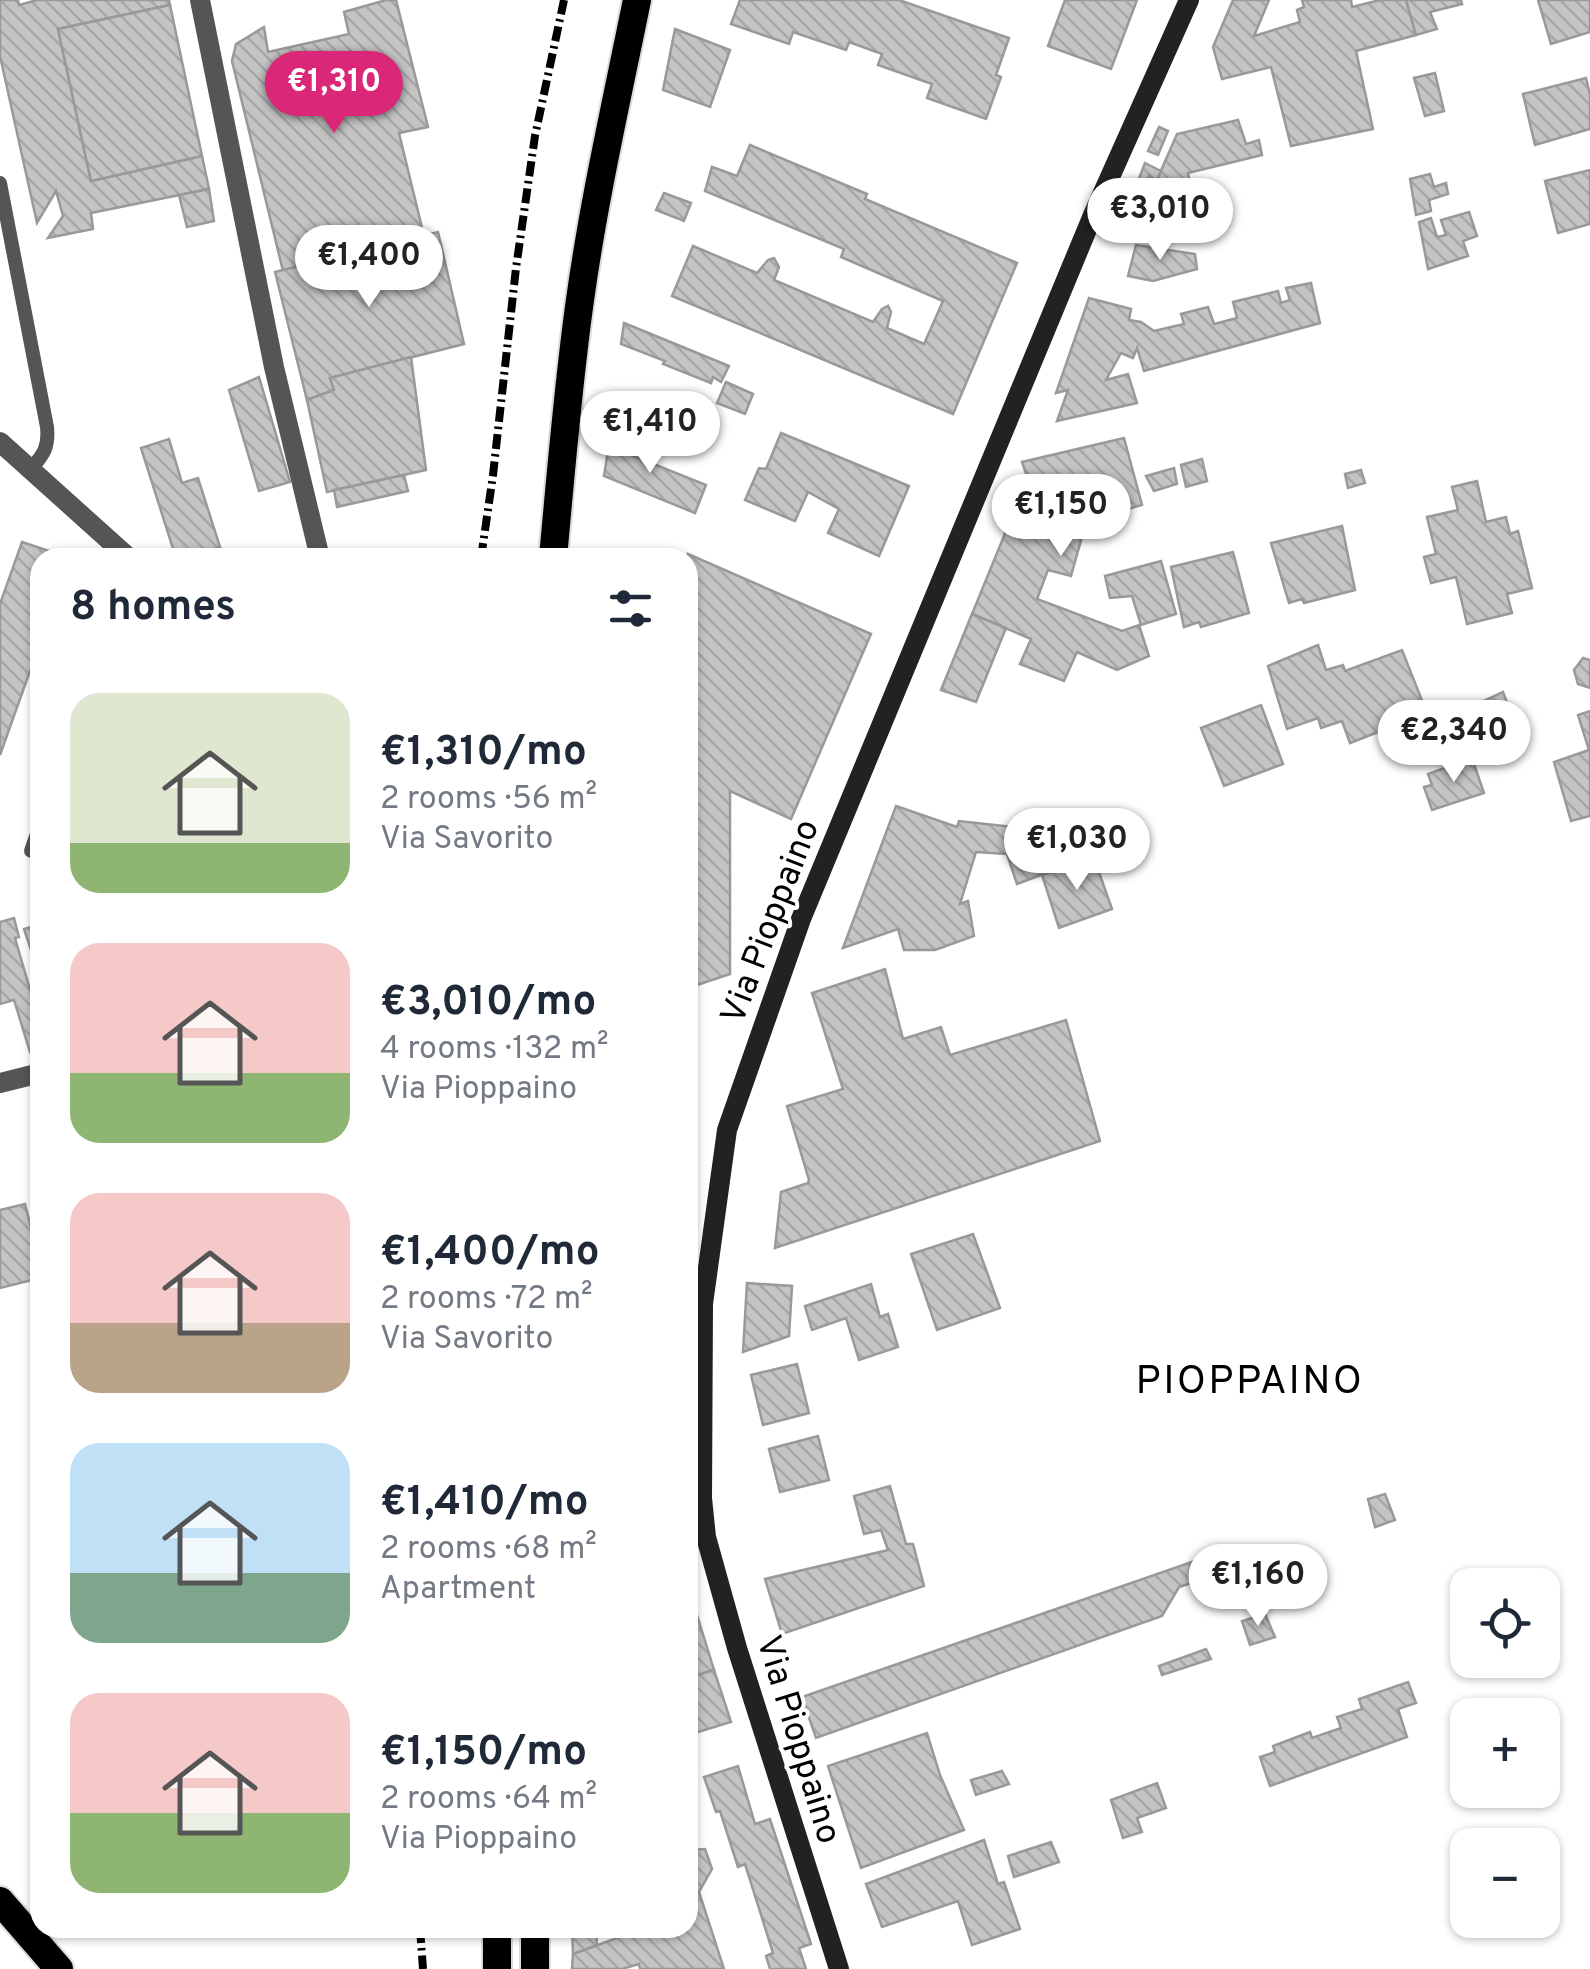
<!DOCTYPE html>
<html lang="en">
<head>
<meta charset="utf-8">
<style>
  body { margin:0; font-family:Overpass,sans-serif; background:#f2f2f3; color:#1f2937; height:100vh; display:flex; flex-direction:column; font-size:38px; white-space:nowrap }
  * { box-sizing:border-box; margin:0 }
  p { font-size:32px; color:#747a83 }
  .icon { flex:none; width:55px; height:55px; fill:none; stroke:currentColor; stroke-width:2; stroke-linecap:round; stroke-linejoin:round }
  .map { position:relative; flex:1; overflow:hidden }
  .drawer { position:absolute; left:30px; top:548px; width:668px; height:1390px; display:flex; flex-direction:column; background:#fff; border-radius:30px; box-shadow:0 2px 8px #0004 }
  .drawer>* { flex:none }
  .tools { position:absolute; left:1450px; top:1568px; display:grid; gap:20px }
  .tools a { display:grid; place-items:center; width:110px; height:110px; border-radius:20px; background:#fff; box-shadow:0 2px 8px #0004; font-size:50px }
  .price { position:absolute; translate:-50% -85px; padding:0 22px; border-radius:35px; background:#fff; color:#222; font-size:32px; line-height:65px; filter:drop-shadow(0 2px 5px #0008) }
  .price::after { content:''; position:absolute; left:50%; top:60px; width:30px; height:22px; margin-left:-15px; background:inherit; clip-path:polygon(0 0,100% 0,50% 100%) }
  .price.on { background:#db2777; color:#fff }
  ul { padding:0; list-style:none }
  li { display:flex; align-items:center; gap:30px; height:250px; padding:0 40px }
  li span { display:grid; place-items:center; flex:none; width:280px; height:200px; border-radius:30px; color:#555 }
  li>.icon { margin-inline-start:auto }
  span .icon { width:120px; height:120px; fill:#fffc; stroke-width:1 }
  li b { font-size:42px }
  h2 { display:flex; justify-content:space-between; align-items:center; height:120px; padding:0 40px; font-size:42px }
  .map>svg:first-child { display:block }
  .building { fill:url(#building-back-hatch); stroke:#999; stroke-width:2.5 }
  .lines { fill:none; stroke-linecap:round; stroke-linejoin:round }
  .trunk-casing { stroke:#dbdbdb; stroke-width:32 }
  .service { stroke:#555; stroke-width:14 }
  .minor { stroke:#555; stroke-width:20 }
  .secondary { stroke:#222; stroke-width:20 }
  .trunk { stroke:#000; stroke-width:28 }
  .rail { stroke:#000; stroke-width:8; stroke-dasharray:15 5 2.5 5; stroke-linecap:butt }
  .labels { text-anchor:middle; stroke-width:8; stroke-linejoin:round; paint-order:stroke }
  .street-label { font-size:35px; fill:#000; stroke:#fff }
  .quarter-label { font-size:40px; letter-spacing:2.5px; fill:#000; stroke:#fff }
</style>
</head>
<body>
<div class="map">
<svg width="1590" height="1969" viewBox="0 0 1590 1969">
  <defs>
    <pattern id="building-back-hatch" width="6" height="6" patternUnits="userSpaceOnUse" patternTransform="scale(2.5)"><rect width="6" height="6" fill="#c4c4c4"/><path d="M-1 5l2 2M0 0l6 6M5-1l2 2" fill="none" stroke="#a7a7a7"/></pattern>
  </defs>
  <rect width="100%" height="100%" fill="#fff"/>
  <!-- building -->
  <g class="building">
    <path d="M0,0H18L19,5L37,0H169L170,5L58,29L91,181L202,156L209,189L91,213L93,229L48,238L63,216L56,191L37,223L0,56Z"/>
    <path d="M386,0H396L428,127L399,133L424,236L283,271L232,61L236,44L264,27L268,52L349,34L344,12Z"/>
    <path d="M740,0H899L1009,38L996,75L1001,77L986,119L927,98L932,84L878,65L882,54L849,42L846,50L793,32L789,44L731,24Z"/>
    <path d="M1065,0H1137L1111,69L1048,46Z"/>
    <path d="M1233,0H1269L1254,36L1300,22L1297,10L1304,7L1302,0H1351L1352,7L1380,0H1406L1416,35L1356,51L1373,129L1291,146L1271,67L1222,79L1213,47Z"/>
    <path d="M1406,0H1461L1462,4L1430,12L1437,29L1416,35Z"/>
    <path d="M1538,0H1590V32L1551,44Z"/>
    <path d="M170,5L202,156L91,181L58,29Z"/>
    <path d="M675,29L730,50L710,107L663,90Z"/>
    <path d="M1435,73L1444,111L1425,116L1414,78Z"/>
    <path d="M1586,78L1590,95V129L1535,145L1523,94Z"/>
    <path d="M1238,120L1246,144L1259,140L1262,155L1188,173L1193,199L1162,207L1156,182L1177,134Z"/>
    <path d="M1159,127L1168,131L1158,155L1148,151Z"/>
    <path d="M750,145L867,194L865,199L1017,263L953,414L672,296L693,246L757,273L768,260L774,258L779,267L774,280L873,322L882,309L888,306L891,312L887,328L924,344L943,301L841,257L844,249L705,191L712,167L737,176Z"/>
    <path d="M1145,163L1161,171L1157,180L1149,176L1147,183L1138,181Z"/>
    <path d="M1590,170V224L1558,233L1545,181Z"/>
    <path d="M1430,174L1434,187L1446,183L1448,194L1429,200L1431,211L1416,215L1410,179Z"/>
    <path d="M209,189L214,221L187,227L179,195Z"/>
    <path d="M664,193L691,203L684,221L656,210Z"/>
    <path d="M1469,212L1477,236L1463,241L1468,256L1428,269L1419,222L1431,218L1437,237L1446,235L1441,220Z"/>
    <path d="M438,232L464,344L330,378L334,390L307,400L275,272Z"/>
    <path d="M1136,245L1195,254L1197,269L1153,281L1128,276Z"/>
    <path d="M1311,283L1320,323L1144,371L1137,348L1133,358L1121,353L1106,380L1128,374L1137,403L1057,421L1068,390L1056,393L1089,298L1131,309L1129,320L1141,322L1154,331L1184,324L1181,314L1208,307L1214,324L1237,318L1233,302L1278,291L1281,303L1290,300L1286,288Z"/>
    <path d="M624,323L729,366L721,382L713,377L711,383L663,364L665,361L621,344Z"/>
    <path d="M411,357L426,470L327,492L307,400L334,390L330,378Z"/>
    <path d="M259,377L290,482L259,491L229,390Z"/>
    <path d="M726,382L753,394L745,414L717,403Z"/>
    <path d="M611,431L637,441L631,455L706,485L695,513L604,476Z"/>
    <path d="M781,433L909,486L879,556L828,533L839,509L808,492L795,521L745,500L759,468L766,469Z"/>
    <path d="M1124,438L1142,505L1093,519H1087L1071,576L1048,570L1037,599L1122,631L1139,625L1149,656L1117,670L1077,652L1064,681L1020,664L1031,639L972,614L1015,509L1039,516L1042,502L1035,500L1022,462Z"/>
    <path d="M169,439L182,483L198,478L220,547L188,558H176L141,448Z"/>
    <path d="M1202,459L1207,481L1186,487L1181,465Z"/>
    <path d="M1174,468L1177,484L1154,491L1146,476Z"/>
    <path d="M1361,470L1365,483L1348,488L1345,474Z"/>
    <path d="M404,475L408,491L337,507L334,490Z"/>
    <path d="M1477,481L1486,522L1506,517L1510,534L1518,531L1532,588L1507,594L1512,613L1467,624L1456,577L1431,583L1424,557L1436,554L1427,517L1458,510L1452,487Z"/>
    <path d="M1342,526L1355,590L1304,603L1302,599L1289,603L1271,543Z"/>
    <path d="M22,542L70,558H40V643L0,755V604Z"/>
    <path d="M1233,552L1249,613L1201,627L1199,622L1184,627L1171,567Z"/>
    <path d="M688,554L871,634L791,819L730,791V974L688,988Z"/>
    <path d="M1161,561L1176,614L1141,625L1132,596L1110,598L1105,576Z"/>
    <path d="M972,614L1006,628L976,702L941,690Z"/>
    <path d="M1318,645L1326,670L1343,665L1345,671L1402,650L1427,713L1350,743L1342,721L1321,728L1318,718L1287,729L1268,666Z"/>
    <path d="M1583,658L1590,660V688L1578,684L1574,670Z"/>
    <path d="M1503,692L1521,740L1482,758L1462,711Z"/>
    <path d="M1261,705L1283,764L1224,786L1201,728Z"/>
    <path d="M1590,711V816L1571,821L1554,762L1589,750L1578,715Z"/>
    <path d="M1427,713L1434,729L1396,744L1389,728Z"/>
    <path d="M1472,758L1484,793L1432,810L1424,787L1432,785L1428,774Z"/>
    <path d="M896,806L957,827L959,821L1032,829L1046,873L1017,884L1007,854L976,852L960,904L968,901L974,936L935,950H904L898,929L843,948Z"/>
    <path d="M1136,841L1142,860L1127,865L1120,847Z"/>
    <path d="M1094,858L1112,909L1059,928L1042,875Z"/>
    <path d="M14,918L19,937L15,938L31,993L40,990V1050L30,1052L14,1000L0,1004V922Z"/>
    <path d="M40,924V960L35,962L24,929Z"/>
    <path d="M885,969L903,1039L941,1027L950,1055L1066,1020L1100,1141L775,1248L781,1192L808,1183L809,1180L787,1106L843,1089L812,993Z"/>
    <path d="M25,1204L40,1263V1278L0,1288V1210Z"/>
    <path d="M973,1234L1000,1308L937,1330L911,1254Z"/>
    <path d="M747,1283L792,1286L789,1336L743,1352Z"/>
    <path d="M871,1284L880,1317L888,1314L898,1347L859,1360L846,1318L812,1330L805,1306Z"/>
    <path d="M797,1364L809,1413L763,1425L751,1375Z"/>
    <path d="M818,1436L829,1480L780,1492L769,1449Z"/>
    <path d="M890,1486L906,1544H913L924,1586L782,1634L765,1579L888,1550L881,1530L864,1534L854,1496Z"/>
    <path d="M1385,1494L1395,1520L1375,1527L1368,1499Z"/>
    <path d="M1232,1548L1239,1567L1179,1587L1162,1616L816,1738L802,1697Z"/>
    <path d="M1265,1614L1275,1637L1250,1645L1242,1621Z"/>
    <path d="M697,1615L714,1670L688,1678V1617Z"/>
    <path d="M1206,1649L1211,1659L1162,1675L1159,1666Z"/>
    <path d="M714,1670L731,1722L688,1735V1678Z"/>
    <path d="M1408,1682L1416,1703L1398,1709L1407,1737L1270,1786L1260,1757L1275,1752L1273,1746L1310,1732L1312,1738L1341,1728L1337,1717L1362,1709L1359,1699Z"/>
    <path d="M927,1733L940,1775L964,1830L861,1868L828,1766Z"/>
    <path d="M738,1766L755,1824L770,1819L811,1944L799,1948L806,1969H770L766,1956L773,1953L745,1864L738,1867L720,1811L716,1812L704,1777Z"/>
    <path d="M1002,1771L1009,1784L976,1795L971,1780Z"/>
    <path d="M1157,1783L1166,1808L1137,1818L1142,1832L1123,1838L1111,1800Z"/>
    <path d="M984,1840L998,1884L1004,1882L1020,1929L972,1945L958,1901L882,1927L866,1884Z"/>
    <path d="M1051,1842L1059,1862L1014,1877L1008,1856Z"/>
    <path d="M705,1849L712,1869L699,1892L724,1969H640L639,1964L622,1969H572L573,1954L620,1937L618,1928H688V1850Z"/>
    <path d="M572,1928H596L597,1945L573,1954Z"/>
  </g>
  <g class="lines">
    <defs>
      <g id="trunk">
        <path d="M553,558C561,471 568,385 580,300C594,199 617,99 637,0"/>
        <path d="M0,1901L59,1969"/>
        <path d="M497,1969V1928"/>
        <path d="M535,1969V1928"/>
      </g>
    </defs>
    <!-- trunk casing -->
    <use href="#trunk" class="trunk-casing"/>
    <!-- service -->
    <g class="service">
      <path d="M0,183L47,427C49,447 44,454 31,469"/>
      <path d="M31,851L40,825"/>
    </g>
    <!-- minor -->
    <g class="minor">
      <path d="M200,0L274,367L320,558"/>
      <path d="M0,442L129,558"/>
      <path d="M0,1083L40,1073"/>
    </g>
    <!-- secondary -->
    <path class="secondary" d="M839,1969L737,1648L706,1537L702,1498L703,1304L727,1130L801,919L1093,215L1189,0"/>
    <!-- trunk -->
    <use href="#trunk" class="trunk"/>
    <!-- rail -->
    <g class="rail">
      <path d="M481,558L493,475L516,268L535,136L564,0"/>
      <path d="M420,1928L423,1969"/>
    </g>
  </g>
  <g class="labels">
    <!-- street labels -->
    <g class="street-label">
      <text transform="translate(769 921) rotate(-69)" y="12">Via Pioppaino</text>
      <text transform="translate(800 1739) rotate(73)" y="12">Via Pioppaino</text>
    </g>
    <!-- quarter labels -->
    <g class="quarter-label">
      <text x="1250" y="1393">PIOPPAINO</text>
    </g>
  </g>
</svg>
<div class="tools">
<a><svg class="icon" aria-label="locate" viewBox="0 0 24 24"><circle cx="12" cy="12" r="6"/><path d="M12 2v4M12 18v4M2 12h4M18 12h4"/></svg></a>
<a>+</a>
<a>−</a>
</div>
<b class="price on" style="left:334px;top:136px">€1,310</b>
<b class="price" style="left:1160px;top:263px">€3,010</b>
<b class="price" style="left:369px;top:310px">€1,400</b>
<b class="price" style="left:650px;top:476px">€1,410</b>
<b class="price" style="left:1061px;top:559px">€1,150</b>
<b class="price" style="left:1454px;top:785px">€2,340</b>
<b class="price" style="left:1077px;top:893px">€1,030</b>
<b class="price" style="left:1258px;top:1629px">€1,160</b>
<section class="drawer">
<h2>8 homes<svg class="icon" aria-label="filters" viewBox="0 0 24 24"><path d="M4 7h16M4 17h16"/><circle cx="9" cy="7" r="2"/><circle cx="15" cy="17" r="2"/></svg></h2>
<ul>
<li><span style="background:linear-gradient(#dfe7d0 75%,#8fb573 0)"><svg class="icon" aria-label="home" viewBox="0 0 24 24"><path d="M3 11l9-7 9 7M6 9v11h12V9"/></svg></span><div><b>€1,310/mo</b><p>2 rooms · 56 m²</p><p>Via Savorito</p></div></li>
<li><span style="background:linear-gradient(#f6c9c9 65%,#8fb573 0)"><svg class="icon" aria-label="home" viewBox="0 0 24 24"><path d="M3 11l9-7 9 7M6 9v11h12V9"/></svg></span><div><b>€3,010/mo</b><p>4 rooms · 132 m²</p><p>Via Pioppaino</p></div></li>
<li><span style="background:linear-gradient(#f6c9c9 65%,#b9a48a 0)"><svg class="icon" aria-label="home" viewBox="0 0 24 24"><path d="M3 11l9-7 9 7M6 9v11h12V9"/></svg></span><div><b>€1,400/mo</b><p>2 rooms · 72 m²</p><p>Via Savorito</p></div></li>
<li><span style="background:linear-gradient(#bfe0f5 65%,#7fa58c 0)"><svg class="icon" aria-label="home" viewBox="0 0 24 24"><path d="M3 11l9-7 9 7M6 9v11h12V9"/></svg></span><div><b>€1,410/mo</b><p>2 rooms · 68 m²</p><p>Apartment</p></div></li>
<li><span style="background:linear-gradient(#f6c9c9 60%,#8fb573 0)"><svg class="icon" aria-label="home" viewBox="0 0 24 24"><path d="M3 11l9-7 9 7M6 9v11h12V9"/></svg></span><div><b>€1,150/mo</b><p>2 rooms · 64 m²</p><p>Via Pioppaino</p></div></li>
</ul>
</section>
</div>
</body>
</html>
